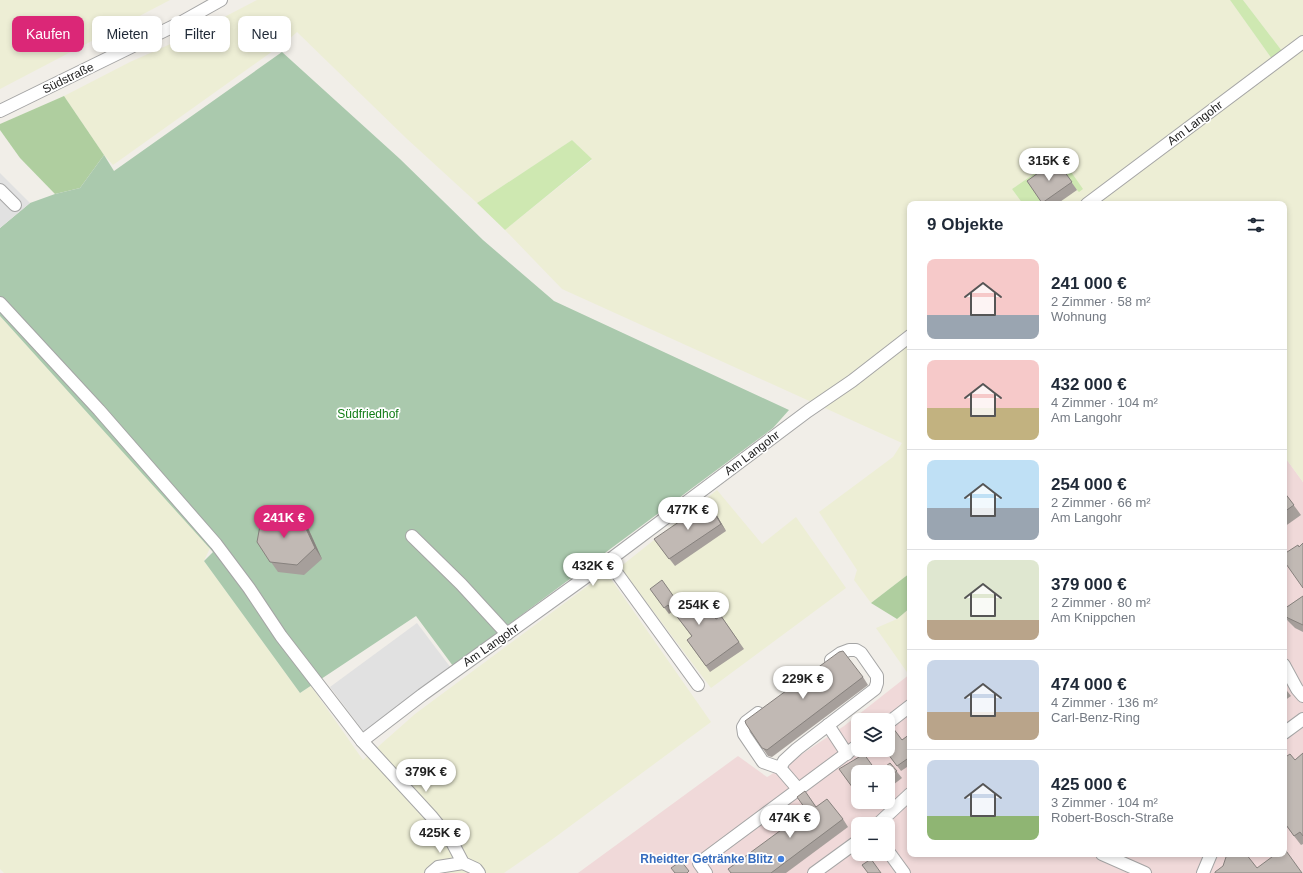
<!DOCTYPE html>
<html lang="de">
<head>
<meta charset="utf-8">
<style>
  body { margin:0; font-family:Helvetica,sans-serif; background:#f6f6f7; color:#1f2937; height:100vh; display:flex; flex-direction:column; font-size:15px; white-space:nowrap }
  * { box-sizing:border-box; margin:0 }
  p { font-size:13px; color:#747a83 }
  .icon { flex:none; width:22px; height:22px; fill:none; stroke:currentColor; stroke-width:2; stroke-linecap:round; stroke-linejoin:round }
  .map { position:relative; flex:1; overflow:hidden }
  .side { position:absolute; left:907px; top:201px; width:380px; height:656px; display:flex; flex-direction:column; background:#fff; border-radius:8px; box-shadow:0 2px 6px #0003 }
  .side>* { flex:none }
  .hud { position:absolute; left:12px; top:16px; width:380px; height:36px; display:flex; gap:8px }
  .controls { position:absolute; left:851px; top:713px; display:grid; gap:8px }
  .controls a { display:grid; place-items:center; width:44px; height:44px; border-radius:8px; background:#fff; box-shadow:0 2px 6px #0003; font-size:20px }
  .price { position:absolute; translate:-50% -34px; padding:0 9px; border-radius:14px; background:#fff; color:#222; font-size:13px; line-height:26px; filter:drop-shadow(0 1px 2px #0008) }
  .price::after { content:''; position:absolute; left:50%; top:24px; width:12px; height:9px; margin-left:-6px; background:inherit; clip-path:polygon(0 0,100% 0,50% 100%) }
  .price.selected { background:#db2777; color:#fff }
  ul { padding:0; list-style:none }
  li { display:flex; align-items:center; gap:12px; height:100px; padding:0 20px }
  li+li { border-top:1px solid #e0e1e3 }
  li span { display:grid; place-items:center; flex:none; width:112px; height:80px; border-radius:8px; color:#555 }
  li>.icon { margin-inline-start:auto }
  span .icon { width:48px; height:48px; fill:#fffc; stroke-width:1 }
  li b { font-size:17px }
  h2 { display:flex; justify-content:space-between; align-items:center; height:48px; padding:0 20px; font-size:17px }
  .tag { padding:0 14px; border-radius:8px; background:#fff; box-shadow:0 2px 6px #0003; font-size:14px; line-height:36px }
  .tag.selected { background:#db2777; color:#fff }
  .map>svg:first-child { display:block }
  .commercial { fill:#f0d9d9; fill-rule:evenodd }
  .farmland { fill:#edeed5 }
  .grass { fill:#cee8b1 }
  .forest { fill:#afce9f }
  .cemetery { fill:#aac9ad }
  .parking { fill:#e1e1e1 }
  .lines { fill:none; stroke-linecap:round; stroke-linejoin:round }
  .minor-casing { stroke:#a5a5a5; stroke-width:14 }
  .minor { stroke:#fff; stroke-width:12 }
  .wall { fill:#a69f9b }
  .shaded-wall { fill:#87827e }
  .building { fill:#c1b9b4; stroke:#87827e }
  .shop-dot { fill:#3f7fe0; stroke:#fff; stroke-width:1.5 }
  .labels { text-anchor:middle; stroke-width:3.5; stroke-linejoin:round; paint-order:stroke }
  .street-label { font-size:12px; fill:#212121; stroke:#fff }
  .park-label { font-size:12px; fill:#117d15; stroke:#fff }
  .shop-label { font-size:12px; font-weight:bold; fill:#366cbe; stroke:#fff; text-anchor:end }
</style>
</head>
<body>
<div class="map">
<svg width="1303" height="873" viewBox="0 0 1303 873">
  <rect width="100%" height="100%" fill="#f1eee8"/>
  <!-- commercial -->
  <path class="commercial" d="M1284,456L1303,482V873H578L738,756L767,777L769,776L844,726L910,674V854H1284ZM858,720H888V750H858ZM858,772H888V802H858ZM858,824H888V854H858Z"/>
  <!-- farmland -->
  <g class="farmland">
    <path d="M0,0H170L0,89Z"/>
    <path d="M257,0H1230L1272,59L1282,51L1243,0H1303V482L1284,456V204H1055L1060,156L1012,189L1023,204H910V573L871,603L854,580L857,570L819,512L893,457L902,443L562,289L505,230L592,160L572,140L477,203L406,138L297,32L287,41L113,165L104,155L64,96L130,62L184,38Z"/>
    <path d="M0,316L210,548L204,561L300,693L311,686L363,760L415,714L597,579H611L711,722L550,841L504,873H4L0,869Z"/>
    <path d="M717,490L762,544L796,517L846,588L711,688L620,567Z"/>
    <path d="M910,608V674L909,675L876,628L897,619Z"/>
  </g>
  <!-- grass -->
  <g class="grass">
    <path d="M1230,0H1243L1282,51L1272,59Z"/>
    <path d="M572,140L592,159L505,230L477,203Z"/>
    <path d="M1060,156L1083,189L1079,192L1076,189L1055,204H1023L1012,189Z"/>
  </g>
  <!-- forest -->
  <g class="forest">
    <path d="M64,96L104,155L80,188L55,194L20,158L0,130V124Z"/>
    <path d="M910,573V608L897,619L871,603Z"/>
  </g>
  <!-- cemetery -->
  <path class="cemetery" d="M282,52L400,159L483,240L554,301L789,410L773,428L453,666L416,616L300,693L204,561L213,552L0,316V228L30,203L55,194L80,188L104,155L114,171Z"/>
  <!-- parking -->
  <g class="parking">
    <path d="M0,173L30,203L0,228Z"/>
    <path d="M417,623L451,668L364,732L330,687Z"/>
  </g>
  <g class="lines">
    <defs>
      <g id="minor">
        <path d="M0,111L180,23L221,0"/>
        <path d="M0,190L15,205"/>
        <path d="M1087,204L1303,42"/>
        <path d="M0,303L99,410L216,544L249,588L281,636L362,741L431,816L452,842L463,863L476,869L479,873"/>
        <path d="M412,536L461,584L507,634"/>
        <path d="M608,561L698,685"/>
        <path d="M1284,665L1297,689L1303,696"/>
        <path d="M758,713L746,722L743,727L744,734L763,762L780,768L799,790"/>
        <path d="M888,723L910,706"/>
        <path d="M828,725L847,754"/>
        <path d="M1284,733L1303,719"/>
        <path d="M362,741L422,695L608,561L808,411L852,381L910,336"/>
        <path d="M780,768L784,761L797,749L875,689L877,683V676L861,653L856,650H849L841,653L831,660"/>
        <path d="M878,824L910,794"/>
        <path d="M888,851L904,873"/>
        <path d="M1102,854L1145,873"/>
        <path d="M431,873L438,867L463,863"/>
        <path d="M706,873L699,863L858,745"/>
        <path d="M814,873L858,841"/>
        <path d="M1203,873L1211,854"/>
      </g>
    </defs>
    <!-- minor casing -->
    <use href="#minor" class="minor-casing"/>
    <!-- minor -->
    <use href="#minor" class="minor"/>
  </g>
  <!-- wall -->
  <g class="wall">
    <path d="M1056,160L1077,190L1057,204H1043L1027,181Z"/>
    <path d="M1284,492L1301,515L1284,527Z"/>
    <path d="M713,509L726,531L675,566L654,539Z"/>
    <path d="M301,518L308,528L322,559L304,575L278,572L257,542Z"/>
    <path d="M650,589L684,611L716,619L721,616L744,649L710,672L687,640L692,637L673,611L669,614Z"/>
    <path d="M1303,596V632L1295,628L1288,621L1284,615V609Z"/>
    <path d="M863,677L868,685L772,757L768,756L746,724Z"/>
    <path d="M1284,687L1291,696L1284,701Z"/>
    <path d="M910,734V765L901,771L885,750L902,740Z"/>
    <path d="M1303,753V844L1301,845L1284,823V758L1295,760Z"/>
    <path d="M890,763L902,778L889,788V789H888V772Z"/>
    <path d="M863,802H874L867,808Z"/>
    <path d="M816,807L843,819L848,827L786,873H731Z"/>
  </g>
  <!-- shaded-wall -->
  <g class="shaded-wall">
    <path d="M708,502L713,509L726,531L721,524Z"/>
    <path d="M301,518L308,528L322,559L315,548Z"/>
  </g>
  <!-- building -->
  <g class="building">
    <path d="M1056,160L1072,182L1042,203L1027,181Z"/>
    <path d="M1284,492L1294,505L1284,512Z"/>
    <path d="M708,502L721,524L669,559L654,539Z"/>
    <path d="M270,513L301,518L315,548L297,565L270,562L257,542L261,520Z"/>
    <path d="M1303,543V588L1284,561V554L1298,545L1299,547Z"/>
    <path d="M662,580L684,611L701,599L716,619L721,616L739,642L706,666L687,640L692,636L668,605L664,608L650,589Z"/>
    <path d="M1303,596V625L1288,618L1284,614V609Z"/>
    <path d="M843,651L863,677L767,750L762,748L746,724L745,721L839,652Z"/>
    <path d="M893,728L902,740L910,734V757L897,766L885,750H888V732Z"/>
    <path d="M1303,753V836L1300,832L1294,836L1284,822V758L1290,754L1295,760Z"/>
    <path d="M864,754L877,772H858V795L839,769Z"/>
    <path d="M890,763L897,771L888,777V772H878Z"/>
    <path d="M805,791L816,807L827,799L843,819L771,873H731L728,869L807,811L797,797Z"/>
    <path d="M1284,848L1302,873H1215V872L1223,866L1226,857L1224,854H1246L1257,868L1276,854H1284Z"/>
    <path d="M871,859L881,873H868L862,865Z"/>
    <path d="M681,861L689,871L687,873H675L671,868Z"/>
  </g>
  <!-- markers -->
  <circle class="shop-dot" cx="781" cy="859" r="4"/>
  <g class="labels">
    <!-- street labels -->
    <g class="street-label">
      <text transform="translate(68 78) rotate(-26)" y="4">Südstraße</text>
      <text transform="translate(1195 123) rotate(-37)" y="4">Am Langohr</text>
      <text transform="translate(752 453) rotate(-37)" y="4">Am Langohr</text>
      <text transform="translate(491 645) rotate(-35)" y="4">Am Langohr</text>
    </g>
    <!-- park labels -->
    <g class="park-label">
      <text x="368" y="418">Südfriedhof</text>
    </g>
    <!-- shop labels -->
    <g class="shop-label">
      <text x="773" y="863">Rheidter Getränke Blitz</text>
    </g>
  </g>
</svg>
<div class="controls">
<a><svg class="icon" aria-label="layers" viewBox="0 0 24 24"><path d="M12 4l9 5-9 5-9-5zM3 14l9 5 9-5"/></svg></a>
<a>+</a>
<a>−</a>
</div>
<b class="price" style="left:1049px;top:182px">315K €</b>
<b class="price" style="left:688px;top:531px">477K €</b>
<b class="price selected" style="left:284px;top:539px">241K €</b>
<b class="price" style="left:593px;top:587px">432K €</b>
<b class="price" style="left:699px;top:626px">254K €</b>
<b class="price" style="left:803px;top:700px">229K €</b>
<b class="price" style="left:426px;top:793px">379K €</b>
<b class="price" style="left:790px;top:839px">474K €</b>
<b class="price" style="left:440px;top:854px">425K €</b>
<div class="hud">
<a class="tag selected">Kaufen</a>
<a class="tag">Mieten</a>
<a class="tag">Filter</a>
<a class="tag">Neu</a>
</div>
<section class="side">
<h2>9 Objekte<svg class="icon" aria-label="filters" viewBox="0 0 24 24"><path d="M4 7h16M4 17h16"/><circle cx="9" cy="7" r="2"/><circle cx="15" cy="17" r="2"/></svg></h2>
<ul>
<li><span style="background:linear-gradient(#f6c9c9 70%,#9aa5b1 0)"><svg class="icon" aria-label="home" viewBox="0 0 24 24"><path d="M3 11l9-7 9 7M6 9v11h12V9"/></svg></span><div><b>241 000 €</b><p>2 Zimmer · 58 m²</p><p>Wohnung</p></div></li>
<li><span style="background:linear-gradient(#f6c9c9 60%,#c2b280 0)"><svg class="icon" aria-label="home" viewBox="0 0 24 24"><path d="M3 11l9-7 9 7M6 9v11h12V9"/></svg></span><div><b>432 000 €</b><p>4 Zimmer · 104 m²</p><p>Am Langohr</p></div></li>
<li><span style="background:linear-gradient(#bfe0f5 60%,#9aa5b1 0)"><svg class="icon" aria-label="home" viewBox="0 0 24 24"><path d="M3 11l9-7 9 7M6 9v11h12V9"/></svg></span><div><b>254 000 €</b><p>2 Zimmer · 66 m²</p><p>Am Langohr</p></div></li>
<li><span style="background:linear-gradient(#dfe7d0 75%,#b9a48a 0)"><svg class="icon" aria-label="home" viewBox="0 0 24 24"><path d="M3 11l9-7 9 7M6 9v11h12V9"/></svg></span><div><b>379 000 €</b><p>2 Zimmer · 80 m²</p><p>Am Knippchen</p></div></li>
<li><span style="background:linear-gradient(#c9d6e8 65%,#b9a48a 0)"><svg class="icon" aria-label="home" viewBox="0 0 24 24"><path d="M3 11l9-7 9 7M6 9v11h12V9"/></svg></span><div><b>474 000 €</b><p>4 Zimmer · 136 m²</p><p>Carl-Benz-Ring</p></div></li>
<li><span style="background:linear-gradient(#c9d6e8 70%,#8fb573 0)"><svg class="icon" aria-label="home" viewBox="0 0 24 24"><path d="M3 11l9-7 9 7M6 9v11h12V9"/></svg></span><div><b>425 000 €</b><p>3 Zimmer · 104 m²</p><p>Robert-Bosch-Straße</p></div></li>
</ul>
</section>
</div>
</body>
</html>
